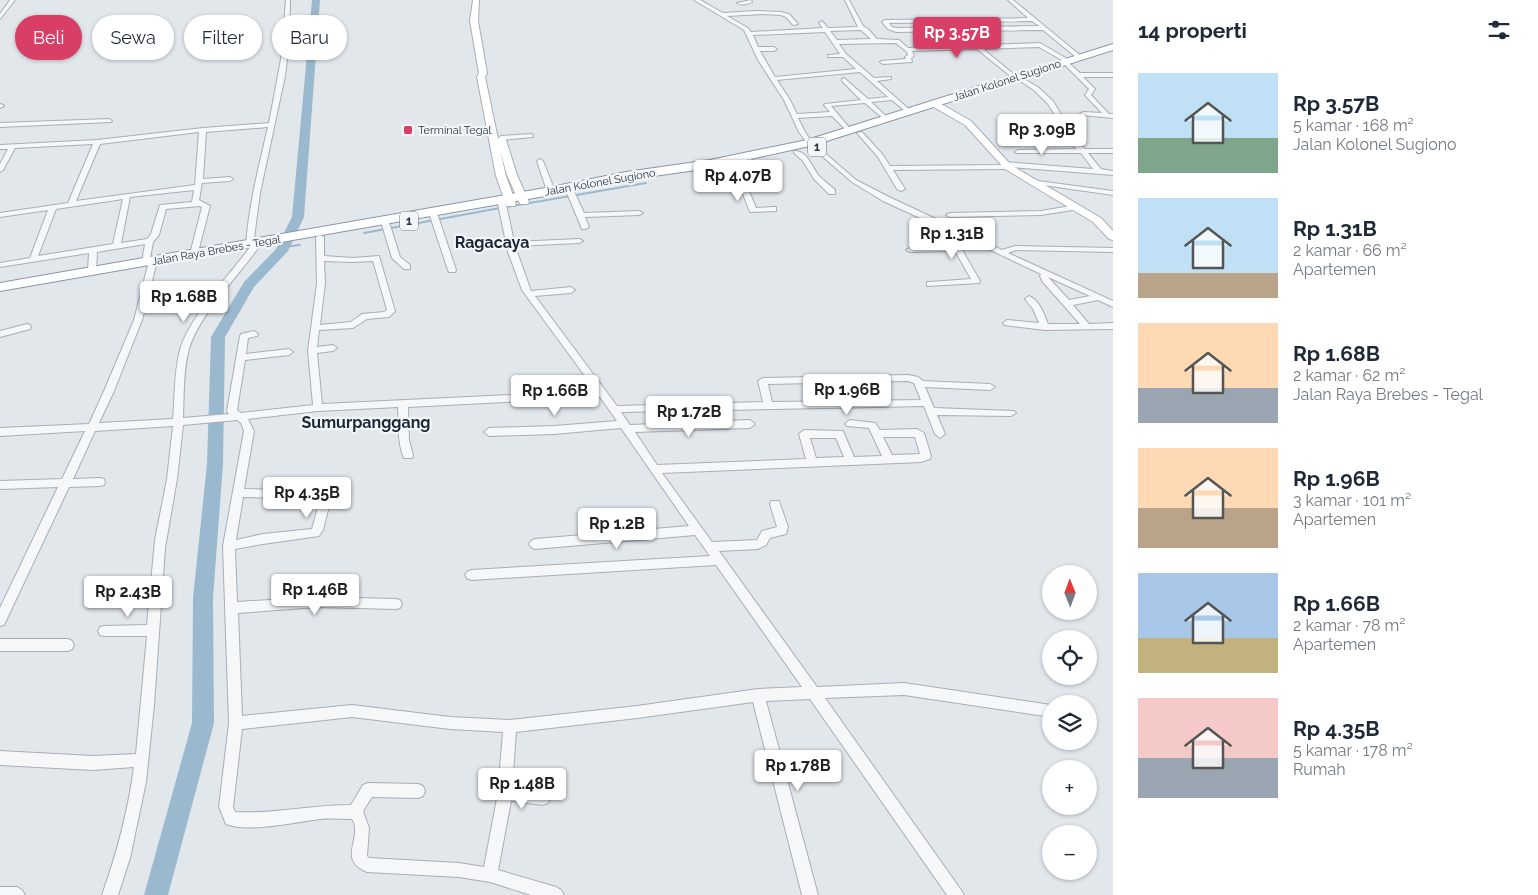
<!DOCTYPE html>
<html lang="id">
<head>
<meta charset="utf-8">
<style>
  body { margin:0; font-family:Raleway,sans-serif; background:#f6f6f7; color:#1f2937; height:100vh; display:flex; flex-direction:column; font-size:19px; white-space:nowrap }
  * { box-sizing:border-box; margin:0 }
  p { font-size:16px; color:#747a83 }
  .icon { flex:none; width:28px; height:28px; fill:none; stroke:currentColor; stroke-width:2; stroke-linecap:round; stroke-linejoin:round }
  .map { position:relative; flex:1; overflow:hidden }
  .sheet { display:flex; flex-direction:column; background:#fff; width:425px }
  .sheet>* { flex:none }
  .banner { position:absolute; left:15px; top:15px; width:475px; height:45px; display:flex; gap:10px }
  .needle { width:32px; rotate:359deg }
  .buttons { position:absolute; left:1042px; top:565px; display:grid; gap:10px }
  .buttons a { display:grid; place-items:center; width:55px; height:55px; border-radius:50%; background:#fff; box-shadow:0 1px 4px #0004; font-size:25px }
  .price { position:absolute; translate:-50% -42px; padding:0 11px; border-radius:5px; background:#fff; color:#222; font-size:16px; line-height:32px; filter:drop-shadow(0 1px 2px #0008) }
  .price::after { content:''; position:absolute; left:50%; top:30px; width:15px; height:11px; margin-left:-8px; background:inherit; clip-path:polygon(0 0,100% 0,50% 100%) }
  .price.selected { background:#d93f66; color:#fff }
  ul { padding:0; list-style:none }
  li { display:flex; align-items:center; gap:15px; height:125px; padding:0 25px }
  li span { display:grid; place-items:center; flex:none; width:140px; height:100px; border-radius:0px; color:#555 }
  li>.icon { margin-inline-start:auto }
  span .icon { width:60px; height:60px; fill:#fffc; stroke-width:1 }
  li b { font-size:21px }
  h2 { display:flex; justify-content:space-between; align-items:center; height:60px; padding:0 25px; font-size:21px }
  .tag { padding:0 18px; border-radius:22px; background:#fff; box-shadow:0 1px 4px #0004; font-size:18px; line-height:45px }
  .tag.selected { background:#d93f66; color:#fff }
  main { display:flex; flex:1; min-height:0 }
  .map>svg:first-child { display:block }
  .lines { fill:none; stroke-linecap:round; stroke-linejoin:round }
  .stream { stroke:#9bb9ce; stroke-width:2 }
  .river { fill:#9bb9ce; fill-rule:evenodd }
  .street-casing { stroke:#a7aeb7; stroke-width:2 }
  .secondary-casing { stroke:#a7aeb7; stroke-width:2 }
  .highway-casing { stroke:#8896a4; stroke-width:2 }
  .street { fill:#f5f7f9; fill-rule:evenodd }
  .secondary { fill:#fff; fill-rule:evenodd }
  .highway { fill:#fff; fill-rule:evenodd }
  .poi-dot { fill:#d93f66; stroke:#f2f6f9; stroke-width:2 }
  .labels { text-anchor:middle; stroke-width:4.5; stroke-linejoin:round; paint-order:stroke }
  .far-street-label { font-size:11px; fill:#293645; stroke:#f2f6f9 }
  .far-poi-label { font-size:11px; fill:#293645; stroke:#f2f6f9; text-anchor:start }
  .shield { fill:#f2f6f9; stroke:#65707b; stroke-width:1 }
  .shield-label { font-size:12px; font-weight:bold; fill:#293645 }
  .far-district-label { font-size:16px; font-weight:bold; fill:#1b2736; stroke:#f2f6f9 }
  .quarter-label { font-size:16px; font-weight:bold; fill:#1b2736; stroke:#f2f6f9 }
</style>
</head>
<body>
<main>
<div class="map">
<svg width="1113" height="895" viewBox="0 0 1113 895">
  <rect width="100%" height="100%" fill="#e2e7ec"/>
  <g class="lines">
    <!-- stream -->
    <g class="stream">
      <path d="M506,207L646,183"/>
      <path d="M364,233L500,208"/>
      <path d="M284,247L300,245"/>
    </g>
    <!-- river -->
    <path class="river" d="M312,0H320L304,217L288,251L254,287L225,337L223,464L213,598L214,723L168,895H144L192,723L193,598L207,464L211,337L244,282L276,249L292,217Z"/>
    <defs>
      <g id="street">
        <path d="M10,0H15L0,19V14Z"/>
        <path d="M286,0H290L289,42L285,76L260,193L253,246H247L246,244C249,204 259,166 268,127L206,132L203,179L230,177L233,179L230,181L202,183L199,200L210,206L197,256H191L190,254L202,207L200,206L166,209L159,235L153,242L149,264H143L142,262L145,244L97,252L96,271L92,273L88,271L89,253L0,267V263L30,258L48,210L0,217V213L68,203L93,144L15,148L3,170L0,172V164L8,149H0V145L97,140L203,128L269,123L281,59ZM199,132L195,185L76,201L100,144ZM194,190L192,202L160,205L151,234L147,239L121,243L130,197ZM123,199L113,244L38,256L56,209Z"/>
        <path d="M694,0H700L723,13L755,11L781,12L789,14L798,24L793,25L786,17L781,15L765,14L727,16L748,28L751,32L823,28L819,23L822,21L828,28L858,27L845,0H849L863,26L868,29L877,39L899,40L908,48L1040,43L1069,60V62H1065L1039,47L983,49L1016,76V78L1014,79L977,49L912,51L914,56L911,58L912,62L883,64L880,62L881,61L906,59L905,57L908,55L907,52L896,43L839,44L846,54L874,78L891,77V79L877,81L911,111L906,112L892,100L871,102L888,118V120L886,121L865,103L831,106L852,131L849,133L832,116L798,118L805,132L812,142L856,180L889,197L1002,250L1015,246L1113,248V252L1016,250L1008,253L1113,301V307L1098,300L1073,305L1089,324L1113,323V329L1045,330L1004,325L1003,323L1007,320L1039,323L1033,309L1025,299L1029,296C1040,301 1044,314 1048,324H1080L1042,281L1040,276L1041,274L963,237L957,241L980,281L979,283L927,286V282H930L971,279L955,251L910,252L906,250L910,248L953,247L949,240L957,235L883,201L852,182L808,144L799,132L784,100L758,60L744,30ZM861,30L871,39L837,40L830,31ZM825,32L840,54L828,55V57H843L856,69L775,77L760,51H774L777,49L774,47H758L753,35ZM860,72L888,97L868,99L844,78L842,79V81L861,100L825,104L824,105L830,112L797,114L790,100L777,80ZM1048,277L1090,296L1069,300Z"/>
        <path d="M751,0L752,2C749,4 740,6 737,3Z"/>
        <path d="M1008,0H1013L1081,56V58H1077L1043,30L896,32L888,29L882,22L885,20L1028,18ZM1032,21L1039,26L896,28L892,27L889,23Z"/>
        <path d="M1066,64H1070L1080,73H1113V77H1083L1095,89L1091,95L1109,114H1113V118L1081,115L1080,114L1083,112L1102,113L1085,95L1089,89L1066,66Z"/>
        <path d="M1021,77L1039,88L1053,101L1063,118L1068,136L1085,149H1113V153H1088L1101,169L1113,171V175L1011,167L1008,169L893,170L905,189L901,191L897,189L878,157L857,133L862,132L883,155L890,166L1001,165L1002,163L1004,162L1093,169L1081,153H1016L1015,152L1018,150L1077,149L1062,137L1057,118L1048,104L1035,91L1019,80V78Z"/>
        <path d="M0,104L3,105L4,106L0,108Z"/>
        <path d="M109,119L112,121L111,122L0,127V123Z"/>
        <path d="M531,134L533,135V137L501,140L498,138L501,136Z"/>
        <path d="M794,151C807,150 812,167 819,176C824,181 830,185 835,190V194H829L814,179L803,161L794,153Z"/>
        <path d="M540,159L543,161L555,191L554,193L547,191L537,161Z"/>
        <path d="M750,159L752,160L771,186L766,190L749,191L756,208L773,207H776V211L750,212L741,189L745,187L763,186L747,161Z"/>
        <path d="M1031,180L1113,191V195L1029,183V181Z"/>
        <path d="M568,191H574L584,213L639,211L643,213L639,215L585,217L589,227L585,229H582L567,193Z"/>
        <path d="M498,197L505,199L514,242L579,239L583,241L579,243L515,246L531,291L571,287L575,290L571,293L535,296L617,406L763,402L758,381L763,378L908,375L918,377L923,381L990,384L995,387L990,390L925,387L934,408L1014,411L1016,413L1011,416L937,415L945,434L940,438L935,434L924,406L621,412L630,425L750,420L755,424L750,428L635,432L657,465L806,459L799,434L804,430L843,431L854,457L882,456L869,428L847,426L845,424L850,420L875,423L880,430L917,429L924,433L931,456L930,459L921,462L662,473L712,542L757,540L762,531L777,527L770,504L771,501H779L788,527L786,534L770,538L766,545L758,549L719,551L817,687L904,683L1051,705V717L904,695L825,698L961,890L964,895H947L810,699L766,701L818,895H802L753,702L637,718L516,732L512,787L548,793L550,798L548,803L543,805L511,801L498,870L556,887L561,890L564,895H531L490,882L459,877L367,872C336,860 364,837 352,819C341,819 330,818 320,819C296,822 248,833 226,824L219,807L229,723L223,546L244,431L241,423L237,420L183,425L177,479L165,548L154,705L146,782L130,858L118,895H102C117,853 128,811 134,767L93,770L0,765V751L93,756L136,754L147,636H104L100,635L98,631L100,627L104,626L147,625L155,540L167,479L173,426L95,431L73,479L100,478L104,479L105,482L104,485L100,486L69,487L4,625L0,626V608L58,487L0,489V481L62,479L85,431L0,436V428L89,424L104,391L134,320L148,265L152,263L156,265L142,320L114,391L99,423L173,419C175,397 174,372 180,350C188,319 231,273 251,246H254L258,248C237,278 199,315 189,349C183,369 184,397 183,418L229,414L227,411L240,336L241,334L254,331L258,334L257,336L248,338L246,354L289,349L293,352L289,355L245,360L237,410L241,413L313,405L308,351L317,283L316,237L320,235L324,237V256L353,258L379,256L395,311L389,317L367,319L353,328L319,330L317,347L333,345L337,348L333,351L317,353L322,404L596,391L522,290L508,252L497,199ZM324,261L353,262L373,261L387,310L384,312L362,314L351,322L320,325L325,283ZM908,381L914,383L921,400L772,402L768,384ZM600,397L617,421L554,426L489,428L484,432L489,436L554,434L621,428L689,526L535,539L531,541L529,544L531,547L535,549L695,535L710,556L471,570L467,572L465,575L467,578L471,580L716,565L802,687L758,689L637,706L510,720L450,717L352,705L242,716L238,613L317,607L396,609L400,608L402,604L400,600L396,599L317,597L237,602L235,549L263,544L319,536L323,530L331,498L330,495L320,491L244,489L254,431L248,419L318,411L398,407C399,424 397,442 404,458H412L413,455L409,440L408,407ZM883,437H915L920,454L892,455ZM810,438H836L844,457L816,458ZM243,497L319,499L320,500L312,529L263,534L236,540ZM352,717L450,729L503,732L498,793L484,867L459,863L369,858L367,856L369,828L363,811L372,797L418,798L423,796L425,791L423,786L418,784L368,783L363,785L351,805C312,805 274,814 235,812L233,807L242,729Z"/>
        <path d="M1076,205H1079V209L1041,215L950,217L946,215L950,213L1041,211Z"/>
        <path d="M431,214H437L438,216L456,270L455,272H449L448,270L430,216Z"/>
        <path d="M383,223H389L390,225L400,257L410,265V269H404L392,258L382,225Z"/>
        <path d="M27,324L30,325L31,327L30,329L0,337V331Z"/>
        <path d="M0,639H68L72,641L74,645L72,649L68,651H0Z"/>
        <path d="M0,887H17L22,890L25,895H0Z"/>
      </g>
      <g id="secondary">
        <path d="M473,0H479L478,21L487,73L485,77L498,139L502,137L506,140L517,175L529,202L528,204H520L519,202L507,175L500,150L506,176L516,204L515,206H507L506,204L496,176L477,77L479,73L470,21Z"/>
        <path d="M930,101H936L971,121L1011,165L1101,218L1113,231V240L1109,239L1093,222L1005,169L965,125L930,105Z"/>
      </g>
      <path id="highway" d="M1113,44V50L814,145L710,168L626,180L551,195L0,291V283L551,187L626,172L710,160L807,140Z"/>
    </defs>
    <!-- street casing -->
    <use href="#street" class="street-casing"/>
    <!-- secondary casing -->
    <use href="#secondary" class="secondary-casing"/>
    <!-- highway casing -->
    <use href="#highway" class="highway-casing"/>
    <!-- street -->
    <use href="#street" class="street"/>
    <!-- secondary -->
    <use href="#secondary" class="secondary"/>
    <!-- highway -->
    <use href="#highway" class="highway"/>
  </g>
  <!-- markers -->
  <rect class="poi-dot" x="403" y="125" width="10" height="10" rx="2.5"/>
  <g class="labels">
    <!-- far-street labels -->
    <g class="far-street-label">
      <text transform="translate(1007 80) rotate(-18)" y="4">Jalan Kolonel Sugiono</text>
      <text transform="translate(600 182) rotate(-10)" y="4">Jalan Kolonel Sugiono</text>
      <text transform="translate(216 250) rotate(-10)" y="4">Jalan Raya Brebes - Tegal</text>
    </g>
    <!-- far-poi labels -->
    <g class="far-poi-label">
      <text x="418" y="134">Terminal Tegal</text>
    </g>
    <!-- shield labels -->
    <g class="shield">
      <rect x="808" y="137.5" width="18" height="19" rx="4"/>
      <rect x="400" y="211.5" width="18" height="19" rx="4"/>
    </g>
    <g class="shield-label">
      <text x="817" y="151">1</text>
      <text x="409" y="225">1</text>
    </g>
    <!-- far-district labels -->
    <g class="far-district-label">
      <text x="492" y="248">Ragacaya</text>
    </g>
    <!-- quarter labels -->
    <g class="quarter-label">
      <text x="366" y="428">Sumurpanggang</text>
    </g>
  </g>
</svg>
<div class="buttons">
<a><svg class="needle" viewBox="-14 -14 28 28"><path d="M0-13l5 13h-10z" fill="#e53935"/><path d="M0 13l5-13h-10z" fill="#747a83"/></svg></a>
<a><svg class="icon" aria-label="locate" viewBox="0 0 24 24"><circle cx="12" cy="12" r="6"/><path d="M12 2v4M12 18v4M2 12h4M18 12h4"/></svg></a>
<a><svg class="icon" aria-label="layers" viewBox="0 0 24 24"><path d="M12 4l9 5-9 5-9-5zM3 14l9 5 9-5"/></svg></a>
<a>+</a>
<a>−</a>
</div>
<b class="price selected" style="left:957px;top:59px">Rp 3.57B</b>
<b class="price" style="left:1042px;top:156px">Rp 3.09B</b>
<b class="price" style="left:738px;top:202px">Rp 4.07B</b>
<b class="price" style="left:952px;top:260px">Rp 1.31B</b>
<b class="price" style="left:184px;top:323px">Rp 1.68B</b>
<b class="price" style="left:847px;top:416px">Rp 1.96B</b>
<b class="price" style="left:555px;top:417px">Rp 1.66B</b>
<b class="price" style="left:689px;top:438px">Rp 1.72B</b>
<b class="price" style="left:307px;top:519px">Rp 4.35B</b>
<b class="price" style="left:617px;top:550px">Rp 1.2B</b>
<b class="price" style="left:315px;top:616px">Rp 1.46B</b>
<b class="price" style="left:128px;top:618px">Rp 2.43B</b>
<b class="price" style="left:798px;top:792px">Rp 1.78B</b>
<b class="price" style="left:522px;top:810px">Rp 1.48B</b>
<div class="banner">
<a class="tag selected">Beli</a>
<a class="tag">Sewa</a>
<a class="tag">Filter</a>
<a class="tag">Baru</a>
</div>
</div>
<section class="sheet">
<h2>14 properti<svg class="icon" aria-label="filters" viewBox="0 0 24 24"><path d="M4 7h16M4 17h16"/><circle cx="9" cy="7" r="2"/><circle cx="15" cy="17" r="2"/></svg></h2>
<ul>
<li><span style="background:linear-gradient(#bfe0f5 65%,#7fa58c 0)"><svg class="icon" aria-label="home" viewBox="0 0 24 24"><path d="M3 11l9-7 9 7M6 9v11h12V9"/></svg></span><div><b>Rp 3.57B</b><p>5 kamar · 168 m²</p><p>Jalan Kolonel Sugiono</p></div></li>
<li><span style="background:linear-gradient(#bfe0f5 75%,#b9a48a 0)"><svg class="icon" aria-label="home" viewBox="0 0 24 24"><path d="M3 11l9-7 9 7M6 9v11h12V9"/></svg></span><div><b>Rp 1.31B</b><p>2 kamar · 66 m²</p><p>Apartemen</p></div></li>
<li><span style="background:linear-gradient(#ffd9b3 65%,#9aa5b1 0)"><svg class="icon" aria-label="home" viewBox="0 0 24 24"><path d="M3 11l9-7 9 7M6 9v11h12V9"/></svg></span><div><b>Rp 1.68B</b><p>2 kamar · 62 m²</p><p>Jalan Raya Brebes - Tegal</p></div></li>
<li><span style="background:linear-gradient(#ffd9b3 60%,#b9a48a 0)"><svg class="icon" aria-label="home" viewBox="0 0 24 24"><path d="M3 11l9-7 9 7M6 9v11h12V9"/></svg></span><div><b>Rp 1.96B</b><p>3 kamar · 101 m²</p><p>Apartemen</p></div></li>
<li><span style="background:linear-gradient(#a9c7e8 65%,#c2b280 0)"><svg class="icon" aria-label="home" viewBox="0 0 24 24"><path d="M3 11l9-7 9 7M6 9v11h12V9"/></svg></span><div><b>Rp 1.66B</b><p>2 kamar · 78 m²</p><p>Apartemen</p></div></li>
<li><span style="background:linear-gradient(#f6c9c9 60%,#9aa5b1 0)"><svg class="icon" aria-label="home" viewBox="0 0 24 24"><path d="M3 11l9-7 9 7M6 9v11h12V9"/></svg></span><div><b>Rp 4.35B</b><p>5 kamar · 178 m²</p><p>Rumah</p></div></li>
</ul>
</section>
</main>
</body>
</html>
